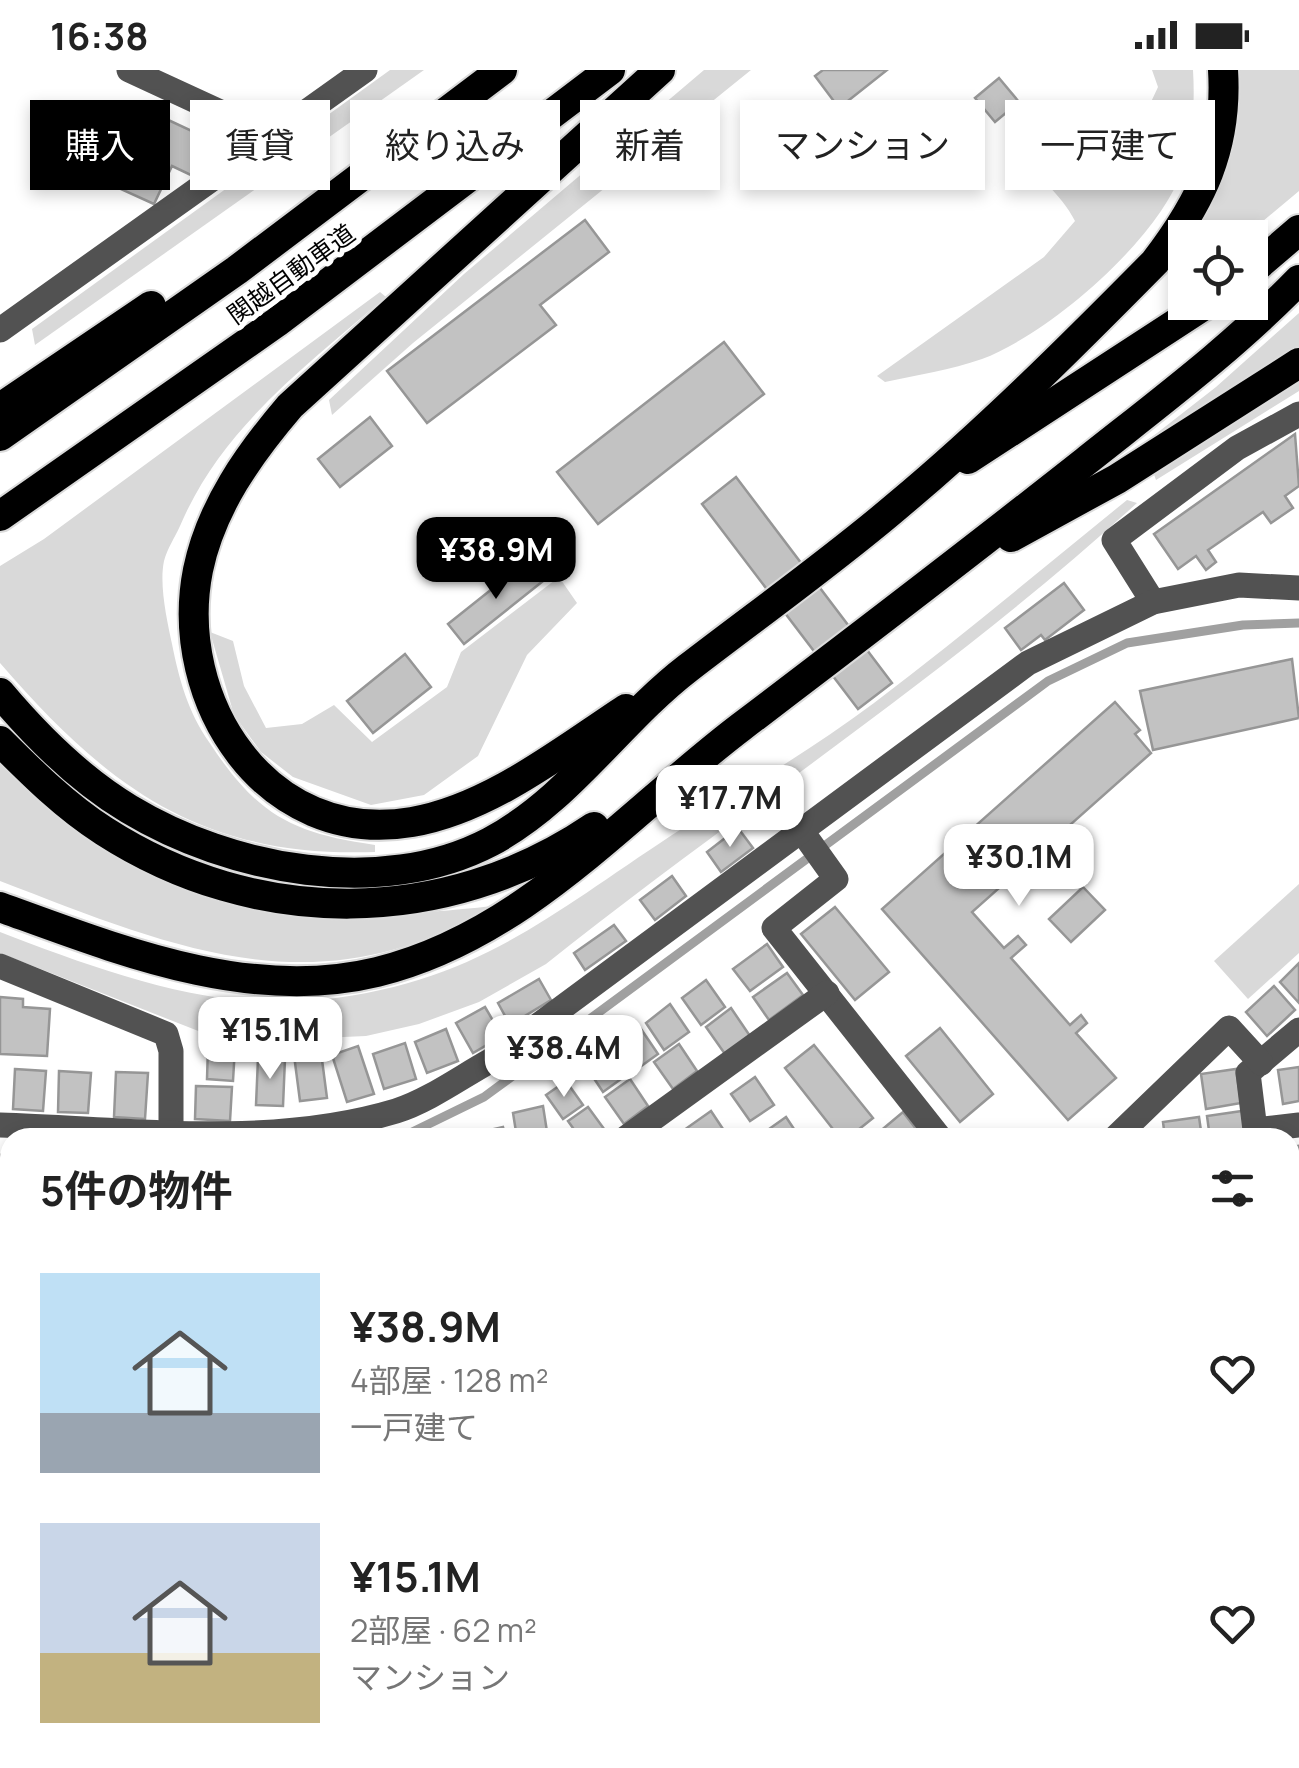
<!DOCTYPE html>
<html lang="ja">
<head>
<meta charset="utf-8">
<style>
  body { margin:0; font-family:Manrope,"Noto Sans JP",sans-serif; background:#f2f2f2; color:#222; height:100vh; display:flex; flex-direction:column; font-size:38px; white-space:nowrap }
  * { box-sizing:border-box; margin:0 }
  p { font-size:32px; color:#767676 }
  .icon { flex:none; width:55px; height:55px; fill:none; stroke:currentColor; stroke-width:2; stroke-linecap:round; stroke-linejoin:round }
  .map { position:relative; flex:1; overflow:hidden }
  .details { position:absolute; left:0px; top:1058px; width:1300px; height:642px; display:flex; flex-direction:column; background:#fff; border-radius:30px 30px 0 0; box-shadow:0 5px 15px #0003 }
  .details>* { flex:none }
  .guide { position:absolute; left:30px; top:30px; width:1240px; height:90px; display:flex; gap:20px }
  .tools { position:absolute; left:1168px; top:150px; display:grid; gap:20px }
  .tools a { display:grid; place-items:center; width:100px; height:100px; border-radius:0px; background:#fff; box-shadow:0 5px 15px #0003; font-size:50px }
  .price { position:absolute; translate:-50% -85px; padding:0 22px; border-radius:20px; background:#fff; color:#222; font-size:32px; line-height:65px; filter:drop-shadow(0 2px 5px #0008) }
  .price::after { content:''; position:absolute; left:50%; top:60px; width:30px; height:22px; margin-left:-15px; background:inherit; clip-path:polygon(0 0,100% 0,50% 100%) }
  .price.on { background:#000; color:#fff }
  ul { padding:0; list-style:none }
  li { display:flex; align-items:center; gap:30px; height:250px; padding:0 40px }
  li span { display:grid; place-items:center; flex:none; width:280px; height:200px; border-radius:0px; color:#555 }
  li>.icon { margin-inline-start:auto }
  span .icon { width:120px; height:120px; fill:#fffc; stroke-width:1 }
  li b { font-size:42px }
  h2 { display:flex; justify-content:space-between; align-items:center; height:120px; padding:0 40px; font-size:42px }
  .chip { padding:0 35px; border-radius:0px; background:#fff; box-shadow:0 5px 15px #0003; font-size:35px; line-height:90px }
  .chip.on { background:#000; color:#fff }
  .status { display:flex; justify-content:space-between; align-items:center; height:70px; padding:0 50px; background:#fff; direction:ltr }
  .status svg { height:28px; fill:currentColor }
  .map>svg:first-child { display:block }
  .green { fill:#d9d9d9 }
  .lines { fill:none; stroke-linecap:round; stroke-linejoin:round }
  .stream { stroke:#a0a0a0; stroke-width:9 }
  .building { fill:#c2c2c2; stroke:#969696; stroke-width:2.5 }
  .highway-casing { stroke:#dbdbdb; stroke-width:34 }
  .minor { stroke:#525252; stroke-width:25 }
  .highway { stroke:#000; stroke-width:30 }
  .labels { text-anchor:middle; stroke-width:10; stroke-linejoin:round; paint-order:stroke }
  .street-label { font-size:25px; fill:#000; stroke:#fff }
</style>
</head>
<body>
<div class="status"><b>16:38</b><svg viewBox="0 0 49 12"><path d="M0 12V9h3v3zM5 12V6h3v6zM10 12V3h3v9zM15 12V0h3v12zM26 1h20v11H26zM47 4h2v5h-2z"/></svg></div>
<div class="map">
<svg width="1299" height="1698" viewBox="0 0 1299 1698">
  <rect width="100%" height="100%" fill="#fff"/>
  <!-- green -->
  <g class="green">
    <path d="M390,0H424L35,275L32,259Z"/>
    <path d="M704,0H751L413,273L332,345L329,330L464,204Z"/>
    <path d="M1152,0H1193C1195,34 1193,65 1183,98C1161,168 1049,264 982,289C951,300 917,305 885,312L877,306L1044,187L1075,151C1058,116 1016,93 1006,57L1036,33L1092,91L1106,95L1130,77L1158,17Z"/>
    <path d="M1237,0H1299V121L1244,167L1186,168C1225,120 1244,61 1237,0Z"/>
    <path d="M380,222L386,227C306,296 222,357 180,456C175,467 167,479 164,491C159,515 167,550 172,574C179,609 188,642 209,672C257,745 291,763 375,775V782C202,788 109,719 0,593V496L44,469Z"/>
    <path d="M1299,243V321L1156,410L1143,374L1216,317Z"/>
    <path d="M1127,430L1137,433C952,602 742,738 546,894L479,932L419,954L366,966L253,971L211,966L0,883V862C94,898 205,940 307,931C470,917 543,850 672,765C739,722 810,681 874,633C960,568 1043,498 1127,430Z"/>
    <path d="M559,507L577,533L527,585L478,686L424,725L371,735L293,707L261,682L234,645L210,562L233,571L244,616L266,658L302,654L334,635L372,672L447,617L461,582Z"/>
    <path d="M0,693C35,725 70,762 112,785C226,848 365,851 492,836C318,942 172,877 0,811Z"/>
    <path d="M1299,814V883L1248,929L1214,891Z"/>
  </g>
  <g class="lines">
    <!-- stream -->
    <g class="stream">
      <path d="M400,1068L484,1027L1048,611L1127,573L1243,555L1299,553"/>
      <path d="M0,1088L10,1089"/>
    </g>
  </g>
  <!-- building -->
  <g class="building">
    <path d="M823,0H887L839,38L815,6Z"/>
    <path d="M999,8L1019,32L995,52L975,28Z"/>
    <path d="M149,41L222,75L214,92L193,106L172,96L154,134L114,116Z"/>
    <path d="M585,150L609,182L540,235L556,255L427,353L387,301Z"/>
    <path d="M724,272L764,324L598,454L557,402Z"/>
    <path d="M370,347L392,376L340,417L318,389Z"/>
    <path d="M1295,364L1299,416L1285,426L1293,438L1271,453L1263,442L1208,480L1216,492L1206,500L1196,486L1178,499L1154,464Z"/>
    <path d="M736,407L892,613L858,639L702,434Z"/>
    <path d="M527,491L543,511L464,574L448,554Z"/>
    <path d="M1064,513L1084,540L1045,570L1041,565L1021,580L1005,558Z"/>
    <path d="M405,584L431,617L373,663L347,631Z"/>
    <path d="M1292,589L1299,648L1153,680L1140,621Z"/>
    <path d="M1115,632L1140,660L1135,664L1151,683L972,842L1004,878L1018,866L1026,875L1011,888L1070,955L1081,945L1087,953L1076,963L1116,1008L1068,1050L882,839Z"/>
    <path d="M738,758L753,778L721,802L707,782Z"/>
    <path d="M672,806L686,826L655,850L640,830Z"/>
    <path d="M1083,817L1105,840L1071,872L1049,849Z"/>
    <path d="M835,837L889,902L855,930L801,864Z"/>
    <path d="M614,855L626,871L585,900L574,883Z"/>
    <path d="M767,874L783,897L750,921L733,899Z"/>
    <path d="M1299,893V933L1280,912Z"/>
    <path d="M787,903L803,925L769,950L753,927Z"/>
    <path d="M539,909L551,930L510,955L498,933Z"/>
    <path d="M706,910L725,937L701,955L682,928Z"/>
    <path d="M1274,916L1295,940L1267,966L1246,942Z"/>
    <path d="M0,927L23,929V937L50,939L47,986L0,984Z"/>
    <path d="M670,934L689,962L664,980L646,953Z"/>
    <path d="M485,937L502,966L473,983L456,953Z"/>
    <path d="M731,938L750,966L725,984L706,957Z"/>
    <path d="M639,956L658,984L633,1002L615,975Z"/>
    <path d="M940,958L993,1024L960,1052L906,986Z"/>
    <path d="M446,959L458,991L427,1003L415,972Z"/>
    <path d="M405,973L416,1009L384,1019L373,984Z"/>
    <path d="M679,974L697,1001L673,1019L654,992Z"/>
    <path d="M814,975L873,1048L848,1068H840L785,998Z"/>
    <path d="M208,976L235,977L233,1011L207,1009Z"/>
    <path d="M358,976L374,1024L347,1032L332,985Z"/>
    <path d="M609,977L628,1004L603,1022L585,995Z"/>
    <path d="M321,982L327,1028L300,1031L294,985Z"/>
    <path d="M258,988L285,989L283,1036L256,1035Z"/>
    <path d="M1299,997V1031L1283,1034L1278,1000Z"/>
    <path d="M15,999L46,1001L43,1041L13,1039Z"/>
    <path d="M1236,999L1241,1033L1206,1039L1201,1004Z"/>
    <path d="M59,1001L91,1003L88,1043L58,1042Z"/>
    <path d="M116,1002L148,1003L145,1049L114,1047Z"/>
    <path d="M755,1007L774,1035L750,1051L731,1024Z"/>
    <path d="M630,1009L648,1036L624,1054L605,1027Z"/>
    <path d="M566,1011L583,1035L563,1049L546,1025Z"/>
    <path d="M196,1016L232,1017L230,1051L195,1049Z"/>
    <path d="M543,1036L548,1068H517L513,1043Z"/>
    <path d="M588,1037L607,1063L600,1068H580L568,1051Z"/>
    <path d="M711,1041L729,1068H689L684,1060Z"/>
    <path d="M1242,1041L1246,1068H1210L1207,1046Z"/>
    <path d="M903,1042L923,1068H872Z"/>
    <path d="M786,1047L800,1068H765L762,1064Z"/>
    <path d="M1199,1047L1202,1068H1165L1163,1052Z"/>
    <path d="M503,1057L506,1068H465L467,1065Z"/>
    <path d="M1298,1076L1299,1111L1290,1112V1077Z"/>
    <path d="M1297,1194L1299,1228L1290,1230V1195Z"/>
    <path d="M10,1417V1492H0V1418Z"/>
    <path d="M1297,1478L1299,1518L1290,1524V1483Z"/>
    <rect x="0" y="1500" width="10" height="48"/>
    <path d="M0,1554H10V1594L0,1595Z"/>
    <path d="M10,1600V1641H0V1601Z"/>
    <path d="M1299,1602V1641L1290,1646V1607Z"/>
    <path d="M10,1646V1685L0,1686V1647Z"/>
    <path d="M1290,1680L1296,1691L1284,1698H1263L1258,1690H1290Z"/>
    <path d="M308,1690H339L340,1698H308Z"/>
    <path d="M388,1690H537V1691L388,1693Z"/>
    <path d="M612,1690H648L650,1698H614Z"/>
    <path d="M1134,1690H1170L1172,1698H1137Z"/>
    <path d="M1221,1690H1244L1248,1698H1211Z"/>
  </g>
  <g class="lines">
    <defs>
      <g id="highway">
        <path d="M1250,202L1299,160"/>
        <path d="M0,338L151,236"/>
        <path d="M0,366L237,200L502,0"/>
        <path d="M968,389L1209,232"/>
        <path d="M0,446L277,252L610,0"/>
        <path d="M1011,467L1117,409L1299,293"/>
        <path d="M0,623C37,667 79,709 129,739C230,800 381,829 490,772C569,730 619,651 688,598C758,544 830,493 897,436C987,361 1072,276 1155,192C1201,132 1228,78 1223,0"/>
        <path d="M626,639C562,681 489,739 412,752C267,777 172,631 198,500C211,437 249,384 290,336L660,0"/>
        <path d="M0,671C33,704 65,736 104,761C256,859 445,858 594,757"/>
        <path d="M0,837C119,880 249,933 377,902C524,866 625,745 741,657C857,569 972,481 1086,391C1159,333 1234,277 1299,210"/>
      </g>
    </defs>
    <!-- highway casing -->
    <use href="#highway" class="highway-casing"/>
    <!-- minor -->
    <g class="minor">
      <path d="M129,0L272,66"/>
      <path d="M0,260L365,0"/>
      <path d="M1153,532L1114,470L1237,378L1299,344"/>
      <path d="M801,760L836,809L774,858L940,1068"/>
      <path d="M0,896L166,964L171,981V1068"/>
      <path d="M1299,960L1248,1003L1255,1060L1299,1055"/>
      <path d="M0,1055C130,1059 270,1079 396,1041C428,1031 461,1007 490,991L1028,593L1153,532L1239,515L1299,518"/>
      <path d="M626,1068L827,923"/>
      <path d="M1115,1068L1229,958L1261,993"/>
      <path d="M1290,1184L1299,1183"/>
      <path d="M0,1225L2,1188"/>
      <path d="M0,1280L10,1281"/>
      <path d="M0,1379H10"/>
      <path d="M1290,1382L1299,1383"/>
      <path d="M1290,1559L1299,1573"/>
      <path d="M134,1690V1698"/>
      <path d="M353,1690V1698"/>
      <path d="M586,1690L589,1698"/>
      <path d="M752,1690L754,1698"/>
      <path d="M67,1698V1690"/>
    </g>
    <!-- highway -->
    <use href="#highway" class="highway"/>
  </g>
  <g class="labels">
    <!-- street labels -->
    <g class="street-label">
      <text transform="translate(291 204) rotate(-36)" y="9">関越自動車道</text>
    </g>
  </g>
</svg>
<div class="tools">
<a><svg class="icon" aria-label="locate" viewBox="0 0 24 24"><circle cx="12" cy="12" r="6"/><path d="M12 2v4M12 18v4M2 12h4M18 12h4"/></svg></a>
</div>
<b class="price on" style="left:496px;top:532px">¥38.9M</b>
<b class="price" style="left:730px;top:780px">¥17.7M</b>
<b class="price" style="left:1019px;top:839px">¥30.1M</b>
<b class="price" style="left:270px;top:1012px">¥15.1M</b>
<b class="price" style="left:564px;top:1030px">¥38.4M</b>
<div class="guide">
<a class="chip on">購入</a>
<a class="chip">賃貸</a>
<a class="chip">絞り込み</a>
<a class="chip">新着</a>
<a class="chip">マンション</a>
<a class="chip">一戸建て</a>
</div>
<section class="details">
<h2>5件の物件<svg class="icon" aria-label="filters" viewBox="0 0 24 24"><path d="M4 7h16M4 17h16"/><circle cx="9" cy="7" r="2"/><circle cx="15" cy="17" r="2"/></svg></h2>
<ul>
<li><span style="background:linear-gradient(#bfe0f5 70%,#9aa5b1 0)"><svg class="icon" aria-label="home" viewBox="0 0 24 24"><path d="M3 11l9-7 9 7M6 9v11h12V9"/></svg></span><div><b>¥38.9M</b><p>4部屋 · 128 m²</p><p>一戸建て</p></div><svg class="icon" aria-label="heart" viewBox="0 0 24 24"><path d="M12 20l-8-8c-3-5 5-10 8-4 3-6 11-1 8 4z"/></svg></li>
<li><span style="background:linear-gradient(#c9d6e8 65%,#c2b280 0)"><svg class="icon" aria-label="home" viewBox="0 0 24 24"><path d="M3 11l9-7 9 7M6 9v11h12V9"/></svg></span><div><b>¥15.1M</b><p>2部屋 · 62 m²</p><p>マンション</p></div><svg class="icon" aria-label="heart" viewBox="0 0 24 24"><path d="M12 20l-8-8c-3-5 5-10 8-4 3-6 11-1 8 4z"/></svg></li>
</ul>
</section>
</div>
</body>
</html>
